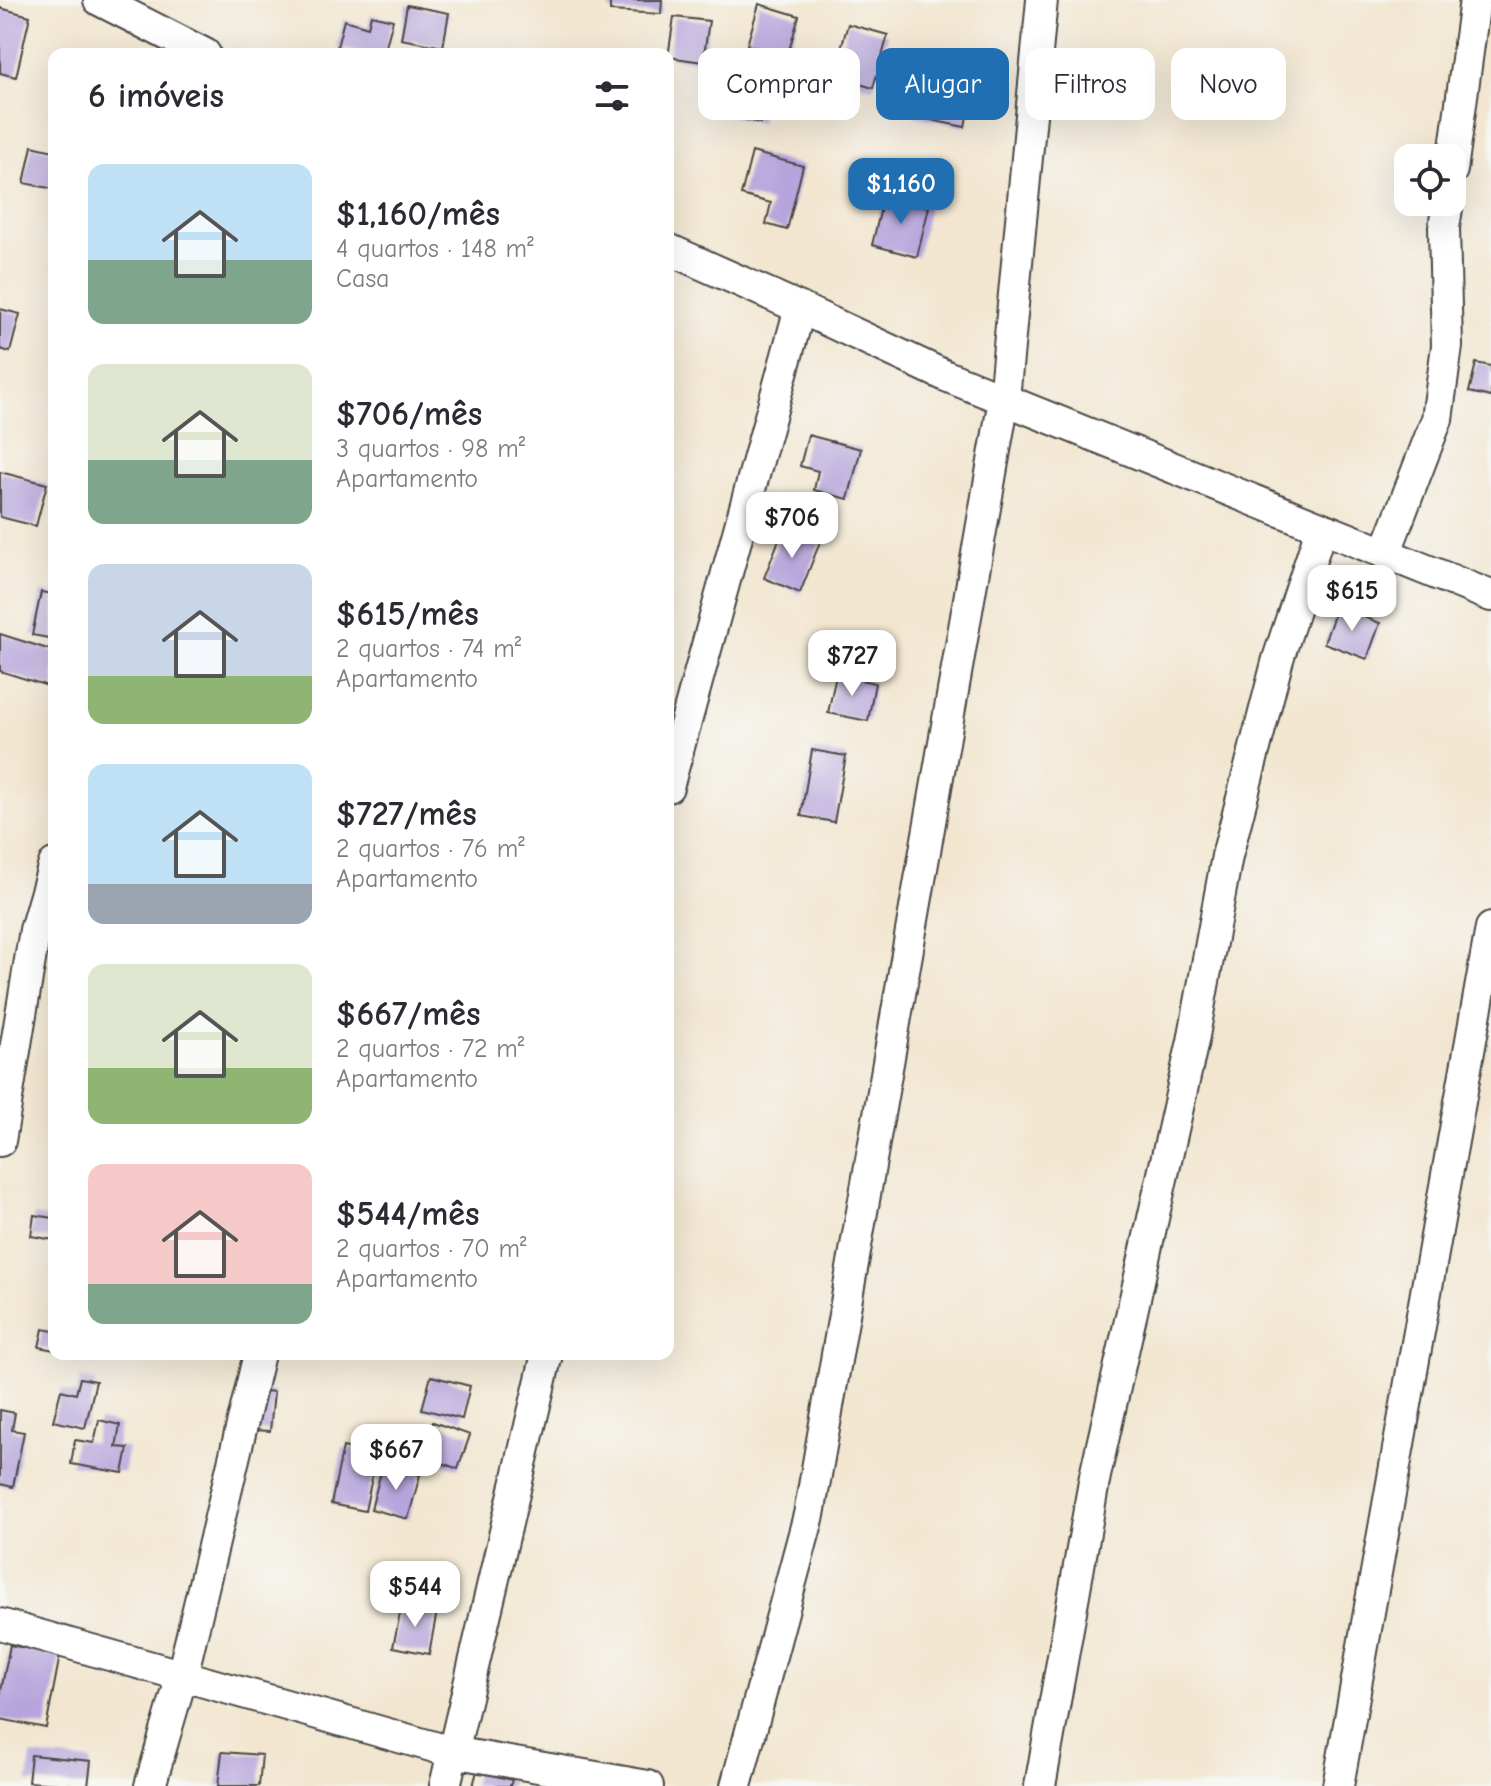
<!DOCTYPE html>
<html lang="pt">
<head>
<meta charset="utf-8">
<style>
  body { margin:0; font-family:"Comic Neue",sans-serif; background:#f2f2f3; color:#2b2b33; height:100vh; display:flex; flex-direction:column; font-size:30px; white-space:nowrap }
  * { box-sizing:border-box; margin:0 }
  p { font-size:26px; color:#7c7c81 }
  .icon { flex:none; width:44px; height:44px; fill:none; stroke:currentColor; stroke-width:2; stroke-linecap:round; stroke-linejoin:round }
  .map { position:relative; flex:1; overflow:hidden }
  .panel { position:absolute; left:48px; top:48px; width:626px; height:1312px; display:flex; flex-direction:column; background:#fff; border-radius:16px; box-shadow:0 8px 32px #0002 }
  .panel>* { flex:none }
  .banner { position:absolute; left:698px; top:48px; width:672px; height:72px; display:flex; gap:16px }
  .tools { position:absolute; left:1394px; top:144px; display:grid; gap:16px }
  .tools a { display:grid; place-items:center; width:72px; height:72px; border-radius:16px; background:#fff; box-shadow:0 8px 32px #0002; font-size:40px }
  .price { position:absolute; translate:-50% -68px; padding:0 18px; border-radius:16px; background:#fff; color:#222; font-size:26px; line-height:52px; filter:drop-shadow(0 2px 4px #0008) }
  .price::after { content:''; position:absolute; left:50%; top:48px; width:24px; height:18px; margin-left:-12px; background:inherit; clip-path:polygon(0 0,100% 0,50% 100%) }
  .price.active { background:#1f6fb2; color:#fff }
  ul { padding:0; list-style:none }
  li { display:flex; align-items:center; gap:24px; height:200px; padding:0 40px }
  li span { display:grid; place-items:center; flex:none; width:224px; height:160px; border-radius:16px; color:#555 }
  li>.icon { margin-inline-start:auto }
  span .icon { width:96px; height:96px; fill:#fffc; stroke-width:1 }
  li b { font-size:34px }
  h2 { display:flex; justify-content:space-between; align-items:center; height:96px; padding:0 40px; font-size:34px }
  .pill { padding:0 28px; border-radius:16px; background:#fff; box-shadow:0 8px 32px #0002; font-size:28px; line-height:72px }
  .pill.active { background:#1f6fb2; color:#fff }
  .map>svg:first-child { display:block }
  .building { fill:#b6a5dc }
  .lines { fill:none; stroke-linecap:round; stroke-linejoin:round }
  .street-casing { stroke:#494744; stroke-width:34 }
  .street { stroke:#fff; stroke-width:30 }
</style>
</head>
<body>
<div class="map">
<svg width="1491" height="1786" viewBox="0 0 1491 1786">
  <rect width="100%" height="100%" fill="#f6f6f2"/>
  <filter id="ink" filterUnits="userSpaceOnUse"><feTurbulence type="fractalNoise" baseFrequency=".0125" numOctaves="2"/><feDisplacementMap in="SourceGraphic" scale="16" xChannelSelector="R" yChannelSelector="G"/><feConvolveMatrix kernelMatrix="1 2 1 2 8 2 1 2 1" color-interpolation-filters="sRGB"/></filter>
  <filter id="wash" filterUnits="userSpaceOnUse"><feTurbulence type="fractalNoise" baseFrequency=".006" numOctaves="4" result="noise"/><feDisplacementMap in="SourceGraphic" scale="32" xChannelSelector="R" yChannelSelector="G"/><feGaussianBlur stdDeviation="1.8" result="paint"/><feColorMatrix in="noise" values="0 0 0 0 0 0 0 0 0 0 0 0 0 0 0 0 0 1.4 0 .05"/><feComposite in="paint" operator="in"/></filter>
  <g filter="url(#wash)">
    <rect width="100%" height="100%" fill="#f2e6d0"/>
    <g id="blocks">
      <!-- building -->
      <g class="building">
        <path d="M610,0H662L661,14L610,11Z"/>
        <path d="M759,4L799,16L787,57L747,45Z"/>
        <path d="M407,5L449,13L443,47L401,39Z"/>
        <path d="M0,8L30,16L16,77L0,73Z"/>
        <path d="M371,15L393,20L384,54H363L337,47L344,20L368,27Z"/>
        <path d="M674,17L709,21L703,62L668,57Z"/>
        <path d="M848,24L888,35L873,88L833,76Z"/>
        <path d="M730,76L768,85L760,123L722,114Z"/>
        <path d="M945,85L957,91L953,113L967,116L965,127L915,117L919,96L937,100Z"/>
        <path d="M32,146L54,151V189L24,183Z"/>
        <path d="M752,152L803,166L787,230L766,224L771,203L741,195Z"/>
        <path d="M884,196L929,207L917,257L872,245Z"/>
        <path d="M0,309L20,314L10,352L0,349Z"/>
        <path d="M1476,363L1491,366V397L1469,392Z"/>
        <path d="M808,435L861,449L848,499L814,490L818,471L800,466Z"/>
        <path d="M0,472L47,484L36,526L0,517Z"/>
        <path d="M784,527L820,542L800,593L764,578Z"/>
        <path d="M41,592L54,594V639L32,635Z"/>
        <path d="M1337,607L1380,623L1367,659L1324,643Z"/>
        <path d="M0,634L54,651V688L0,671Z"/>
        <path d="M836,675L875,683L868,721L828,713Z"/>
        <path d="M812,750L846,756L834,822L801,816Z"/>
        <path d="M34,1215L54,1218V1240L31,1236Z"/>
        <path d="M43,1329L54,1331V1350L39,1347Z"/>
        <path d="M431,1376L470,1386L462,1419L422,1409Z"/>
        <path d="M80,1378L96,1381L85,1428L53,1421L61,1390L76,1394Z"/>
        <path d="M256,1390L274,1392L270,1431L253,1430Z"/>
        <path d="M0,1410L15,1413L12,1430L24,1432L13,1487L0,1484Z"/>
        <path d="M99,1420L120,1425L116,1447L128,1448L123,1473L71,1464L75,1440L94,1443Z"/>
        <path d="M433,1422L470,1435L458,1469L421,1455Z"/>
        <path d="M343,1447L377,1454L365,1511L331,1504Z"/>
        <path d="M383,1465L420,1475L408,1519L371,1509Z"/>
        <path d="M402,1604L437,1611L429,1654L393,1647Z"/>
        <path d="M10,1645L60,1655L46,1728L0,1719V1696Z"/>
        <path d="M222,1752L262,1755L259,1786H218Z"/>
        <path d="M31,1755L91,1761L88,1786L28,1782Z"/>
        <path d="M477,1771L512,1780L510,1786H473Z"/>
      </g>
    </g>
  </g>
  <g filter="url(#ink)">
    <use href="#blocks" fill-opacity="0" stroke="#494744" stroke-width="2"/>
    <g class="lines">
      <defs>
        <g id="street">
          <path d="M99,0L205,54"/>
          <path d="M1452,170L1475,0"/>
          <path d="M668,249L800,308L946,376L1491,596"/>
          <path d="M1385,554L1437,419L1447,346L1444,228L1448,202"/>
          <path d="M668,787L800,308"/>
          <path d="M0,1141L35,930L54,864"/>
          <path d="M0,1624L452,1752L648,1786"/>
          <path d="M150,1786L182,1676L259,1354"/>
          <path d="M445,1786L547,1354"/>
          <path d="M736,1786L809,1515L1004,399L1042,0"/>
          <path d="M1040,1786L1095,1476L1193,1041L1227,856L1278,659L1321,529"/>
          <path d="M1338,1786L1491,928"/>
        </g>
      </defs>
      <!-- street casing -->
      <use href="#street" class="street-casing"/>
      <!-- street -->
      <use href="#street" class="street"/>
    </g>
  </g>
</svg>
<div class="tools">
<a><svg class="icon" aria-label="locate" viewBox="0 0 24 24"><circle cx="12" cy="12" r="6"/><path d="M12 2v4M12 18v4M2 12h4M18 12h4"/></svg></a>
</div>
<b class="price active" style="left:901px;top:226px">$1,160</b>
<b class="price" style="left:792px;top:560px">$706</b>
<b class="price" style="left:1352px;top:633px">$615</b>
<b class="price" style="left:852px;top:698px">$727</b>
<b class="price" style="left:396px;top:1492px">$667</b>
<b class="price" style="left:415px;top:1629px">$544</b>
<div class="banner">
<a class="pill">Comprar</a>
<a class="pill active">Alugar</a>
<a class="pill">Filtros</a>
<a class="pill">Novo</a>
</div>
<section class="panel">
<h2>6 imóveis<svg class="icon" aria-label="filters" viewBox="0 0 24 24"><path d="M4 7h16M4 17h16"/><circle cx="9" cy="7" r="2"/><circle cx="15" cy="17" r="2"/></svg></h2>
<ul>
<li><span style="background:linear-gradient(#bfe0f5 60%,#7fa58c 0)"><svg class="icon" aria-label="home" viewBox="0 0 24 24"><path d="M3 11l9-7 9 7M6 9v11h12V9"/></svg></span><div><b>$1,160/mês</b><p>4 quartos · 148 m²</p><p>Casa</p></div></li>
<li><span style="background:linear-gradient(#dfe7d0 60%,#7fa58c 0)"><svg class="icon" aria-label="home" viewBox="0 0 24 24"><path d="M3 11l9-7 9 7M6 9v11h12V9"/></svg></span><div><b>$706/mês</b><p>3 quartos · 98 m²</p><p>Apartamento</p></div></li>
<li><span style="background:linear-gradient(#c9d6e8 70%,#8fb573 0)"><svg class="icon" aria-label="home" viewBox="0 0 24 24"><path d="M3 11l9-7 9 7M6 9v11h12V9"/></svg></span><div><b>$615/mês</b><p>2 quartos · 74 m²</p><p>Apartamento</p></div></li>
<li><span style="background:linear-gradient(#bfe0f5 75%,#9aa5b1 0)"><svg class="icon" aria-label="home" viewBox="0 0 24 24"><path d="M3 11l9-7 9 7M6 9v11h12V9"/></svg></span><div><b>$727/mês</b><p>2 quartos · 76 m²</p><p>Apartamento</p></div></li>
<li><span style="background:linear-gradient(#dfe7d0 65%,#8fb573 0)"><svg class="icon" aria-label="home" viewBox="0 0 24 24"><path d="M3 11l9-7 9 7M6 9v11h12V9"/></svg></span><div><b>$667/mês</b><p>2 quartos · 72 m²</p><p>Apartamento</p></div></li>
<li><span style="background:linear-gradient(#f6c9c9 75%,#7fa58c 0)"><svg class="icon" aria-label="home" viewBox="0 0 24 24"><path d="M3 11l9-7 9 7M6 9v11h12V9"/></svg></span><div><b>$544/mês</b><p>2 quartos · 70 m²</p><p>Apartamento</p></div></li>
</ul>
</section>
</div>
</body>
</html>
